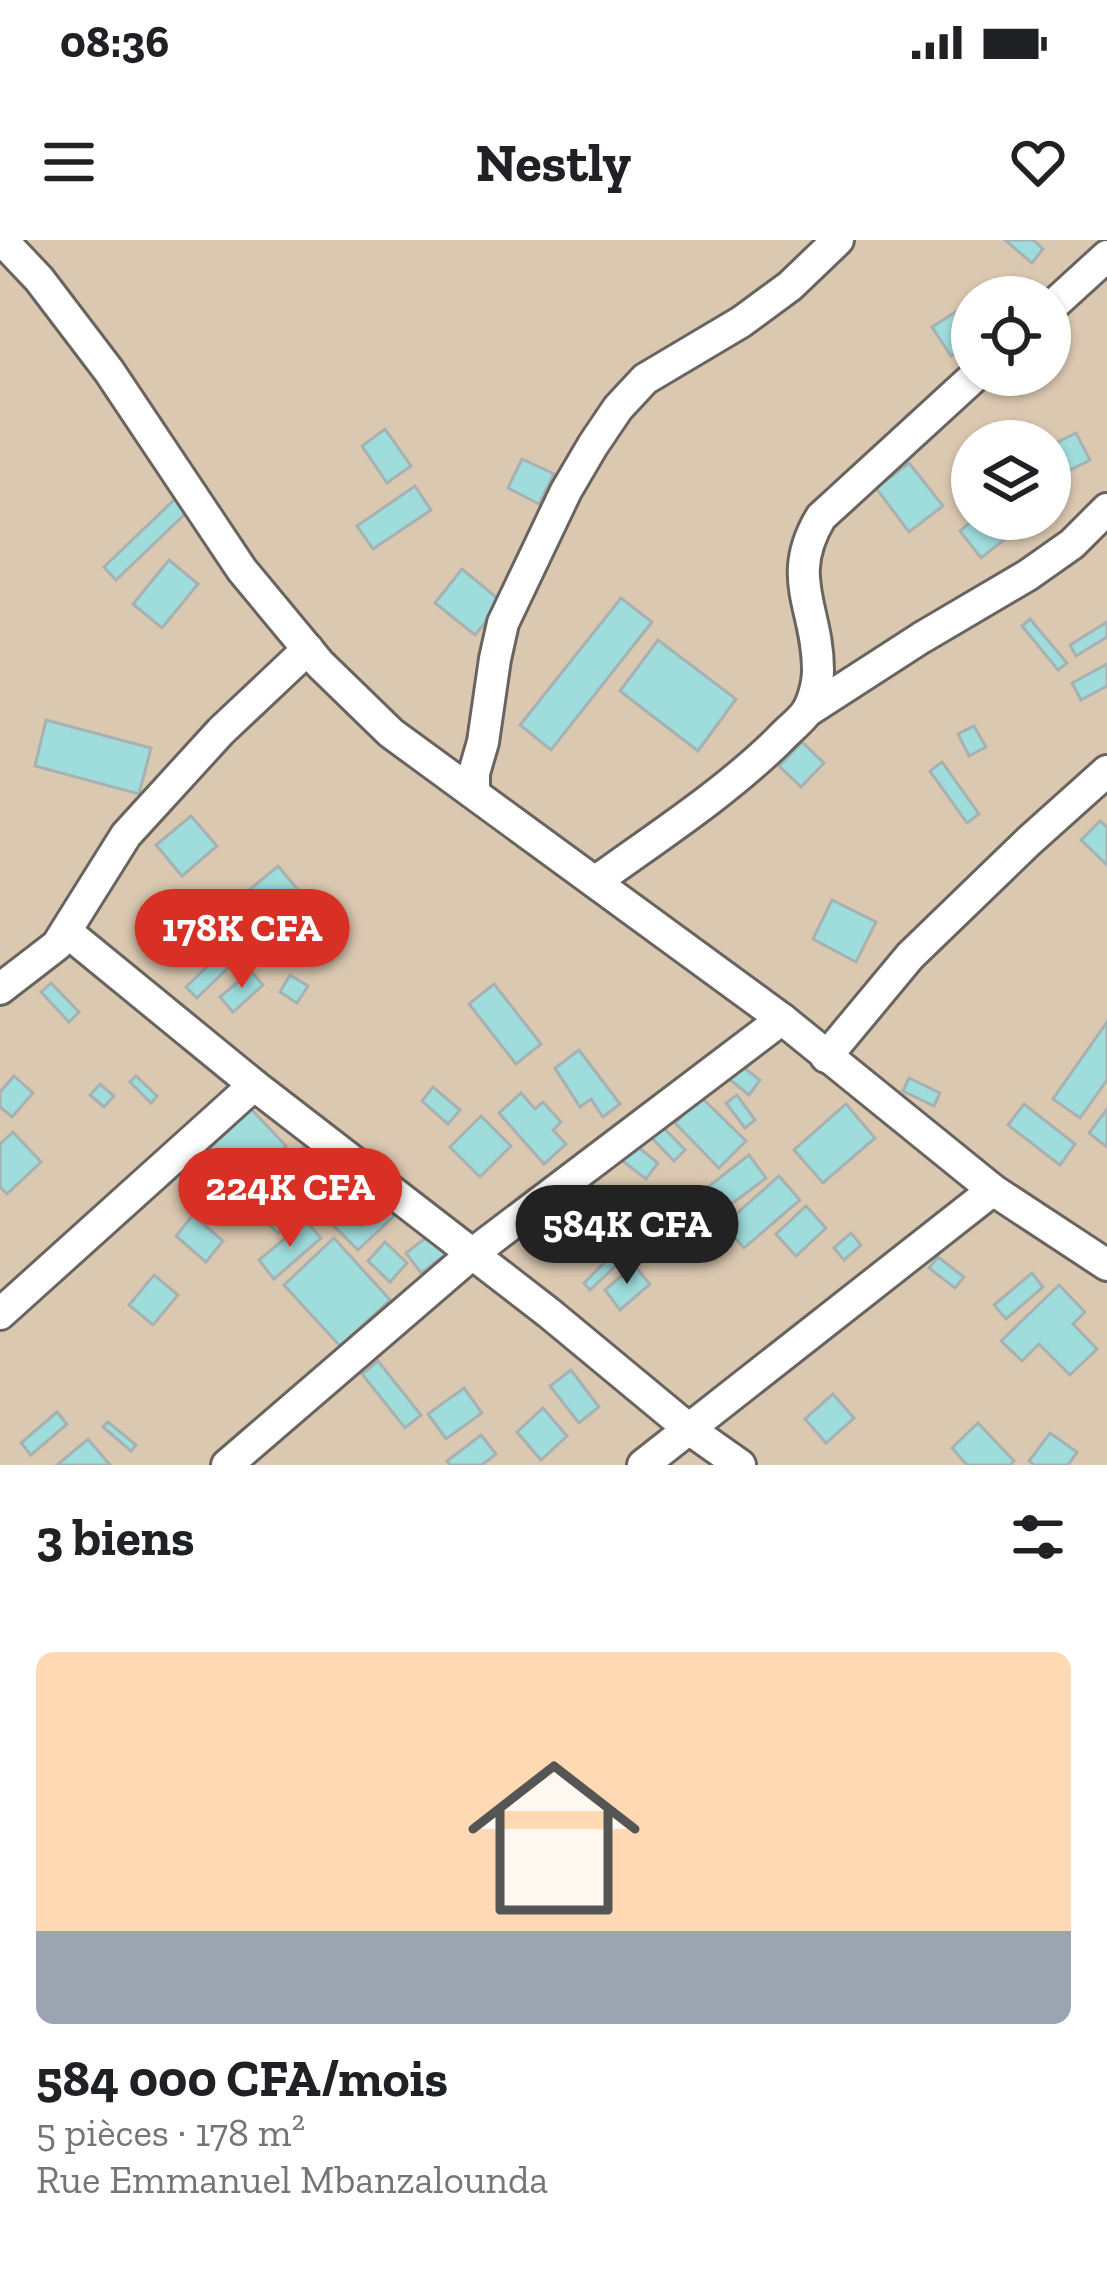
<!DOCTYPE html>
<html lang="fr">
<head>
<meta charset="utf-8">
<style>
  body { margin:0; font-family:"Zilla Slab",serif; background:#f2f2f2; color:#202124; height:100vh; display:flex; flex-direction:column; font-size:45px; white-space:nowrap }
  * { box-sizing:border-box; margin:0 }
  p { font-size:39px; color:#757577 }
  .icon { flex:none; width:66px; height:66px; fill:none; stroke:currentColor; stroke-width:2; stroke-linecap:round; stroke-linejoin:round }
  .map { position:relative; height:1225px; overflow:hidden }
  .details { display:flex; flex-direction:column; background:#fff; flex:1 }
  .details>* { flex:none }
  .buttons { position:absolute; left:951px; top:36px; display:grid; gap:24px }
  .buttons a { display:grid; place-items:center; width:120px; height:120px; border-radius:50%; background:#fff; box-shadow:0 3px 9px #0004; font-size:60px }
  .price { position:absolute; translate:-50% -102px; padding:0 27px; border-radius:42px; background:#d93025; color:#fff; font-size:39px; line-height:78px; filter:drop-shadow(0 3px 6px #0008) }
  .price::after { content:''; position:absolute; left:50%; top:72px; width:36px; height:27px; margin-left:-18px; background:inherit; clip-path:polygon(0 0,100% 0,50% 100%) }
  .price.active { background:#222; color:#fff }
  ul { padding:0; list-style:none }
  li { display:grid; align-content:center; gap:24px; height:636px; padding:0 36px }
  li+li { border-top:3px solid #e0e0e0 }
  li span { display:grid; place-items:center; height:372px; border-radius:18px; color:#555 }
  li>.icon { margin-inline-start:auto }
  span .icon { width:216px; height:216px; fill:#fffc; stroke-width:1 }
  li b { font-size:51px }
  h2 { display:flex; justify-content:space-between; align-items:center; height:144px; padding:0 36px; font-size:51px }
  .status { display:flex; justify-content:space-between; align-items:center; height:84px; padding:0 60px; background:#fff; direction:ltr }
  .status svg { height:33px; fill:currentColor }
  header { display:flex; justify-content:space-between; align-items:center; height:156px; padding:0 36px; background:#fff; font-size:54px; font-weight:800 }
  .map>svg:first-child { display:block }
  .green { fill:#dac8b1; fill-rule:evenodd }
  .building { fill:#9fdcdc; stroke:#a8b1b1; stroke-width:3 }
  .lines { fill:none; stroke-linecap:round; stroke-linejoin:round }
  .street-casing { stroke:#69645f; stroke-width:36 }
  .street { stroke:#fff; stroke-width:30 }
</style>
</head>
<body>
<div class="status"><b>08:36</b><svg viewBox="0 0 49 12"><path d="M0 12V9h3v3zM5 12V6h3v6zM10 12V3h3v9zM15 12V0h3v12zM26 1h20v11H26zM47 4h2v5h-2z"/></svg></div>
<header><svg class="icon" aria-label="menu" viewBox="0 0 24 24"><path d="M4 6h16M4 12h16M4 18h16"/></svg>Nestly<svg class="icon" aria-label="heart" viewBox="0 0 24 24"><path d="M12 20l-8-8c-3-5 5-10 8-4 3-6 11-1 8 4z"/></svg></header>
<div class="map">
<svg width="1107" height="1225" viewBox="0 0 1107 1225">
  <rect width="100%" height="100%" fill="#ece7e1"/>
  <!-- green -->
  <path class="green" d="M0,0H1107V1225H0ZM972,57H1050V135H972ZM972,201H1050V279H972Z"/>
  <!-- building -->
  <g class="building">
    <path d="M1005,0H1033L1043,9L1032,23Z"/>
    <path d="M957,71L972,94V102L951,116L932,87Z"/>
    <path d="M385,189L411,226L387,243L362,206Z"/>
    <path d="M1076,193L1090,220L1056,237L1050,225V206Z"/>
    <path d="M522,219L554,234L539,264L508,248Z"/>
    <path d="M909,223L943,266L909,292L876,248Z"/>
    <path d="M415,246L431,270L373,309L357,286Z"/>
    <path d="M175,259L187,272L116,340L104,327Z"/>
    <path d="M974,279H1012L1019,288L981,318L960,291Z"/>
    <path d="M169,320L198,344L162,388L133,364Z"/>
    <path d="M462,329L502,362L475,395L435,363Z"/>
    <path d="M621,358L652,382L551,510L520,485Z"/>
    <path d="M1030,379L1067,423L1058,430L1022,386Z"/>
    <path d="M1107,382V397L1076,416L1070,405Z"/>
    <path d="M658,400L736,459L698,511L620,451Z"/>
    <path d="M1107,424V446L1081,460L1072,443Z"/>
    <path d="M46,480L151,508L139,554L35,526Z"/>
    <path d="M974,486L986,507L969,516L958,494Z"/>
    <path d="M802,502L824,523L801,547L779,526Z"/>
    <path d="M942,522L979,574L967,583L930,531Z"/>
    <path d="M191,576L217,606L182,636L156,605Z"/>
    <path d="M1100,581L1107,587V625L1081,600Z"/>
    <path d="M278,626L304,657L269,687L242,656Z"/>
    <path d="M216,652L239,676L215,699L192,676Z"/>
    <path d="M832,660L876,682L856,722L813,699Z"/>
    <path d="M244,691L255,702L197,758L186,747Z"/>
    <path d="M251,731L263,745L233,772L220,757Z"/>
    <path d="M290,735L308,746L297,763L280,752Z"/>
    <path d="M51,743L79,772L69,782L41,752Z"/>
    <path d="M494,744L541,804L516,824L469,764Z"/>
    <path d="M1107,782V840L1080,878L1053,859Z"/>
    <path d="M579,810L620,864L603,877L591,859L580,867L555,828Z"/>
    <path d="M734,820L760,840L749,855L723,834Z"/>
    <path d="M14,836L33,853L12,877L0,867V852Z"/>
    <path d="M136,836L157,856L151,863L130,842Z"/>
    <path d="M909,838L940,853L934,866L903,851Z"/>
    <path d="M100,844L114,856L104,867L90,855Z"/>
    <path d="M433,847L460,870L448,884L422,861Z"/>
    <path d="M521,853L535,869L543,862L561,882L553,890L566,904L544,924L499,873Z"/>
    <path d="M737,855L755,880L745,888L726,863Z"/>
    <path d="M701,857L746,901L719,928L675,883Z"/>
    <path d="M846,864L875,898L823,943L794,910Z"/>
    <path d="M1024,864L1075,904L1060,925L1008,885Z"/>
    <path d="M251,869L286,906L227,962L192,925Z"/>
    <path d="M1107,869V907L1089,893Z"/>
    <path d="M481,876L511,906L480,937L450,907Z"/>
    <path d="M662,886L685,910L674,921L651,897Z"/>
    <path d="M13,892L41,922L7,954L0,947V904Z"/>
    <path d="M310,899L356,938L332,967L286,928Z"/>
    <path d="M633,903L658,923L646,939L620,919Z"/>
    <path d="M749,915L766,938L721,972L704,950Z"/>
    <path d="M275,936L305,966L278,993L248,964Z"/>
    <path d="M779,936L800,960L744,1008L724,985Z"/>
    <path d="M366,945L395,975L358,1010L329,981Z"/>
    <path d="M575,951L608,981L590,1001L557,971Z"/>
    <path d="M806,966L826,988L796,1016L776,994Z"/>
    <path d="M193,975L223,1001L206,1022L176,996Z"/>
    <path d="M306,981L321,998L274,1039L259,1020Z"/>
    <path d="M436,990L452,1010L421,1033L406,1013Z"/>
    <path d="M851,993L861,1005L844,1020L834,1008Z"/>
    <path d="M334,998L390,1060L340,1106L284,1045Z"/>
    <path d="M385,1002L407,1023L390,1042L368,1021Z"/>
    <path d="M617,1010L624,1018L590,1050L584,1043Z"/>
    <path d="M938,1017L964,1037L955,1048L929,1028Z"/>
    <path d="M634,1025L650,1044L620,1070L605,1050Z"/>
    <path d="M1032,1033L1043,1047L1006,1079L994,1065Z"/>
    <path d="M154,1035L178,1055L153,1085L129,1065Z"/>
    <path d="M1059,1045L1085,1072L1073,1084L1097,1109L1070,1135L1039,1104L1022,1121L1001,1101Z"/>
    <path d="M378,1121L421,1175L405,1188L362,1134Z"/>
    <path d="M571,1130L599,1167L579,1183L550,1146Z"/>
    <path d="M464,1148L482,1173L446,1199L428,1174Z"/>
    <path d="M833,1154L854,1178L826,1203L805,1179Z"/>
    <path d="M543,1168L567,1196L541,1220L517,1192Z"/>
    <path d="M57,1172L67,1184L31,1215L21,1203Z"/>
    <path d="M108,1182L136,1205L131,1211L103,1187Z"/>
    <path d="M978,1183L1014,1221L1010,1225H967L952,1208Z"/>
    <path d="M1050,1193L1077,1212L1068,1225H1034L1029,1221Z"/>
    <path d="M481,1195L496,1214L482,1225H450L447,1221Z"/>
    <path d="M88,1199L110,1225H57Z"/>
  </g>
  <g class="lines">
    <defs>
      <g id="street">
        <path d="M2,0L39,39L109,131L242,330L320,424L391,493L782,779L993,950L1107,1025"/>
        <path d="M1050,68L1107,16"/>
        <path d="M808,471L921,398L1028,335L1072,304L1107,269"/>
        <path d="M474,552V533L483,502L495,419L503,383L566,251L593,205L618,168L645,139L741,82L790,46L838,0"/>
        <path d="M595,642C657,597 724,554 779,500C787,491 798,483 805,474C813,464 818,443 818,430C818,368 784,338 821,277L976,135"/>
        <path d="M67,692L254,845L549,1073L689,1189L740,1225"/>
        <path d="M0,749L57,705L126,595L221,491L308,409"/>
        <path d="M826,817L910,716L1029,601L1107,531"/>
        <path d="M0,1074L254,845"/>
        <path d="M227,1225L472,1014L782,779"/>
        <path d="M643,1225L993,950"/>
      </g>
    </defs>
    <!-- street casing -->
    <use href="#street" class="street-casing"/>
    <!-- street -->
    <use href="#street" class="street"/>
  </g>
</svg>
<div class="buttons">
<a><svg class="icon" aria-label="locate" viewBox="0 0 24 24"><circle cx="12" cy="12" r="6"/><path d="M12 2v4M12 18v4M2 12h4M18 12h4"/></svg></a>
<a><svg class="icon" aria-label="layers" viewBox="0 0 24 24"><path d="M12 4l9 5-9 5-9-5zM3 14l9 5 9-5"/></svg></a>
</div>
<b class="price" style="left:242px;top:751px">178K CFA</b>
<b class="price" style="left:290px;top:1010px">224K CFA</b>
<b class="price active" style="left:627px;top:1047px">584K CFA</b>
</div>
<section class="details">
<h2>3 biens<svg class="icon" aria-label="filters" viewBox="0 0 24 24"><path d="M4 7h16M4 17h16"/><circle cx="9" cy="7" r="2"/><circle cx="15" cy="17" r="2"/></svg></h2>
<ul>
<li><span style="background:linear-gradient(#ffd9b3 75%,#9aa5b1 0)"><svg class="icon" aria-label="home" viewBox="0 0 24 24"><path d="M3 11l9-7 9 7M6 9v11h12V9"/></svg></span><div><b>584 000 CFA/mois</b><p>5 pièces · 178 m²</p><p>Rue Emmanuel Mbanzalounda</p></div></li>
</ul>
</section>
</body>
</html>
